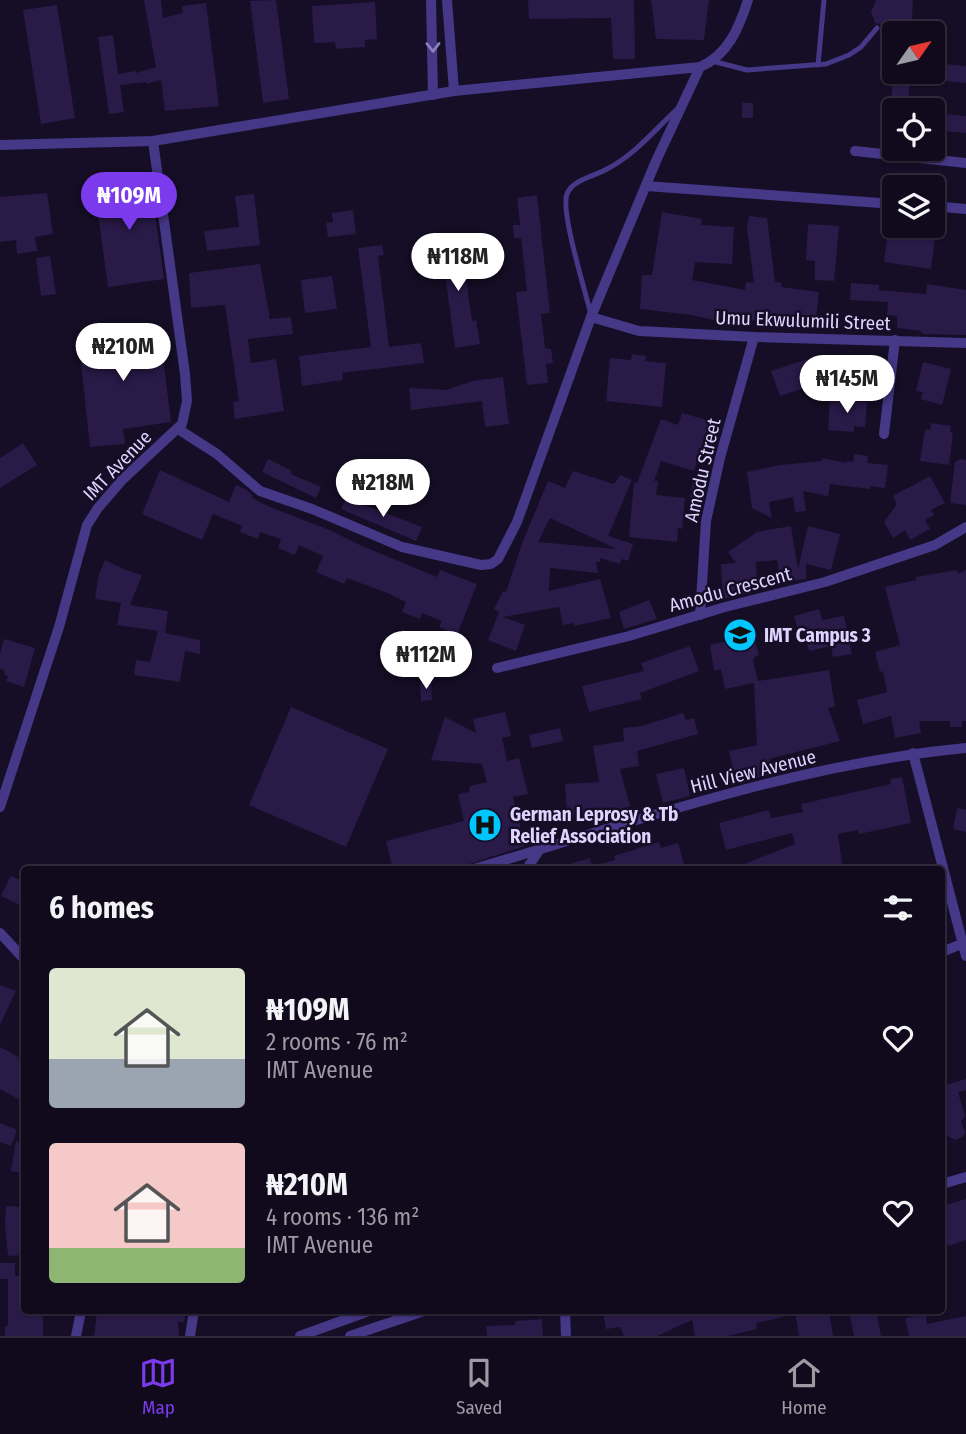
<!DOCTYPE html>
<html lang="en">
<head>
<meta charset="utf-8">
<style>
  body { margin:0; font-family:"Fira Sans Condensed",sans-serif; background:#1e1829; color:#f1f3f6; height:100vh; display:flex; flex-direction:column; font-size:26px; white-space:nowrap }
  * { box-sizing:border-box; margin:0 }
  p { font-size:23px; color:#9c9aa3 }
  .icon { flex:none; width:38px; height:38px; fill:none; stroke:currentColor; stroke-width:2; stroke-linecap:round; stroke-linejoin:round }
  .map { position:relative; flex:1; overflow:hidden }
  .drawer { position:absolute; left:21px; top:866px; width:924px; height:448px; display:flex; flex-direction:column; background:#100a1c; border-radius:7px; box-shadow:0 2px 5px #0004,0 0 0 2px #302b3b }
  .drawer>* { flex:none }
  .needle { width:46px; rotate:56deg }
  .fabs { position:absolute; left:882px; top:21px; display:grid; gap:14px }
  .fabs a { display:grid; place-items:center; width:63px; height:63px; border-radius:7px; background:#100a1c; box-shadow:0 2px 5px #0004,0 0 0 2px #302b3b; font-size:35px }
  .price { position:absolute; translate:-50% -60px; padding:0 16px; border-radius:24px; background:#fff; color:#222; font-size:23px; line-height:46px; filter:drop-shadow(0 2px 4px #0008) }
  .price::after { content:''; position:absolute; left:50%; top:42px; width:21px; height:16px; margin-left:-10px; background:inherit; clip-path:polygon(0 0,100% 0,50% 100%) }
  .price.selected { background:#7c3aed; color:#fff }
  ul { padding:0; list-style:none }
  li { display:flex; align-items:center; gap:21px; height:175px; padding:0 28px }
  li span { display:grid; place-items:center; flex:none; width:196px; height:140px; border-radius:7px; color:#555 }
  li>.icon { margin-inline-start:auto }
  span .icon { width:84px; height:84px; fill:#fffc; stroke-width:1 }
  li b { font-size:30px }
  h2 { display:flex; justify-content:space-between; align-items:center; height:84px; padding:0 28px; font-size:30px }
  .tab-bar { display:flex; justify-content:space-around; align-items:center; height:98px; border-top:2px solid #302b3b; background:#100a1c; font-size:19px; color:#9c9aa3 }
  .tab-bar a { display:grid; justify-items:center; gap:4px }
  .tab-bar .selected { color:#7c3aed }
  .map>svg:first-child { display:block }
  .building { fill:#291a48; fill-rule:evenodd }
  .lines { fill:none; stroke-linecap:round; stroke-linejoin:round }
  .lane { stroke:#443887; stroke-width:5 }
  .street { stroke:#443887; stroke-width:10 }
  .oneway { stroke:#897ebd }
  .labels { text-anchor:middle; stroke-width:5; stroke-linejoin:round; paint-order:stroke }
  .street-label { font-size:19px; fill:#ded4ff; stroke:#150e26 }
  .poi-label { font-size:19px; font-weight:bold; fill:#ded4ff; stroke:#150e26; text-anchor:start }
</style>
</head>
<body>
<div class="map">
<svg width="966" height="1336" viewBox="0 0 966 1336">
  <rect width="100%" height="100%" fill="#150e26"/>
  <!-- building -->
  <g class="building">
    <path d="M144,0H161L163,18L183,13L182,6L206,3L219,106L165,111L161,80L147,84L146,82L120,85L124,112L109,114L98,37L113,35L118,74L136,71V73L156,67Z"/>
    <path d="M276,0L289,99L263,103L250,1Z"/>
    <path d="M528,0H634L635,59H613L611,18L529,19Z"/>
    <path d="M651,0H709L704,40L656,39Z"/>
    <path d="M876,0H913L911,33L884,31L880,24L875,23L871,12Z"/>
    <path d="M375,2L377,39L365,40V47L336,49L335,42L314,43L312,6Z"/>
    <path d="M57,5L75,118L41,124L23,10Z"/>
    <path d="M887,45L894,46V72H911L907,110H894V127L881,126L882,106H891L893,77L884,76Z"/>
    <path d="M933,63L966,66V83L933,80Z"/>
    <rect x="742" y="103" width="11" height="15"/>
    <path d="M933,113L966,116V133L933,130Z"/>
    <path d="M150,178L164,279L108,287L94,185Z"/>
    <path d="M47,193L53,234L35,237L37,251L17,254L16,240L0,242V197Z"/>
    <path d="M254,194L260,245L207,251L204,231L239,227L235,196Z"/>
    <path d="M537,195L550,313L541,314L545,348L551,349L553,363L546,364L548,383L527,385L516,292L527,291L521,238H514L513,225H520L517,198Z"/>
    <path d="M353,210L356,234L328,237L326,223L333,222L332,213Z"/>
    <path d="M662,212L702,219L701,225L734,227L732,264L695,262L692,280L745,290L746,282L754,283L747,228L749,216L767,218L775,282L782,283L781,287L819,292L815,329L734,318L733,324L691,315L640,309L642,275H652Z"/>
    <path d="M808,224L839,226L834,281L815,280V261L806,260Z"/>
    <path d="M888,232L935,239L931,269L884,262Z"/>
    <path d="M460,237L472,321L476,320L480,344L455,348L442,252L435,253L433,241Z"/>
    <path d="M382,245L384,255L378,256L389,347L421,343L424,363L342,373L343,380L302,386L299,356L371,347L358,248Z"/>
    <path d="M50,256L56,294L41,296L36,258Z"/>
    <path d="M260,264L270,319L291,317L293,334L248,339L251,363L276,359L284,411L235,419L233,402L239,401L225,305L191,308L189,273Z"/>
    <path d="M332,276L337,309L305,313L301,280Z"/>
    <path d="M851,283L879,285V290L926,294L927,284L966,290V335L924,334L921,333V331L897,328V316L887,315L888,302L850,300Z"/>
    <path d="M159,325L171,422L123,429L125,444L90,447L78,335Z"/>
    <path d="M632,354L646,356L645,361L666,363L662,407L606,401L610,358L631,360Z"/>
    <path d="M808,359L817,384L780,396L771,371Z"/>
    <path d="M923,362L951,369L942,405L921,399L923,392L916,391Z"/>
    <path d="M503,377L509,424L485,427L482,401L411,410L409,388L447,390L472,381Z"/>
    <path d="M830,399L867,402L865,427L854,426V432L828,430Z"/>
    <path d="M682,413L714,422L710,439L704,438L694,471L661,461L654,481H658L656,495L685,498L682,529L678,528L677,542L629,537L634,482L637,483L661,419L678,425Z"/>
    <path d="M931,423L951,426L950,432L953,433L949,465L920,461L925,429L930,430Z"/>
    <path d="M23,443L37,465L0,488V458Z"/>
    <path d="M854,454L868,456L867,463L888,465L885,488L871,486L870,489L830,484L828,496L803,491L806,511L795,512L793,497L769,502L772,518L752,508L747,472L780,465L822,461V458L847,463V461L853,462Z"/>
    <path d="M268,459L292,471L291,474L321,487L316,498L262,472Z"/>
    <path d="M960,459L966,460V505L950,503L955,462Z"/>
    <path d="M160,470L229,502L236,485L245,489L253,495L252,498L270,507L327,529L362,546L437,577L440,570L477,584L457,635L439,627L442,621L422,613L420,619L402,612L406,602L387,593L347,578L344,584L316,572L323,556L299,545L295,555L278,548L281,539L260,532L258,539L240,532L242,526L213,514L202,540L142,514Z"/>
    <path d="M573,471L614,484L620,475L632,480L608,536L633,544L628,561L622,559L620,564L600,558V562H596L598,573L550,568L549,591L600,579L611,618L574,626L573,623L563,625L559,607L503,617L525,625L516,651L488,640L499,612L494,609L503,591L506,592L523,541L548,481L565,488ZM550,518L604,543L616,549L538,542Z"/>
    <path d="M930,476L945,503L931,510L934,515L925,520L930,529L910,540L905,530L893,538L884,522L897,504L893,496Z"/>
    <path d="M693,481L704,484L701,499L690,497Z"/>
    <path d="M346,498L422,527L416,541L341,509Z"/>
    <path d="M791,526L798,569L808,526L840,534L831,570L806,564V579L781,582L777,560L756,562L757,587H748L749,593L723,599L721,564L736,563L728,552L757,532Z"/>
    <path d="M105,560L120,567V568L142,575L130,605L168,611L165,633L200,640V654L185,651L180,682L134,675L136,660L150,662L158,631L117,625L121,603L95,599L98,577Z"/>
    <path d="M957,570L958,574L966,570V721H962V727H950V721H919L921,733L895,738L891,716L863,724L857,700L887,692L883,671L880,672L875,652L900,645L885,587L916,580V577Z"/>
    <path d="M649,600L657,619L624,629L619,612Z"/>
    <path d="M819,609L822,620L844,616L852,654L833,657L831,646L809,651L803,632L799,633L794,616Z"/>
    <path d="M744,637L746,640L754,638L759,655L755,656L753,660L758,681L829,670L835,707L828,708L840,741L769,759L771,766L765,768L768,775L753,779L750,771L734,775L729,751L757,745L754,683L725,689L721,669L714,671L710,645Z"/>
    <path d="M4,639L35,648L24,687L6,681L8,676L4,675L5,670L0,669V654Z"/>
    <path d="M690,646L699,671L640,693L642,699L589,712L582,686L644,671L641,663Z"/>
    <path d="M431,682L432,700L421,701L420,683Z"/>
    <path d="M291,707L388,749L346,847L249,805Z"/>
    <path d="M505,712L511,736L502,738L507,761L519,758L528,794L513,797L525,846L451,870H393L386,841L464,821L458,794L469,792L470,786L487,782L482,764L431,760L445,717L476,733L473,719Z"/>
    <path d="M683,713L686,720L694,718L698,734L637,751L639,766L620,769L630,806L613,811V813L567,816L565,784L599,782L593,746L624,741L623,728L642,726Z"/>
    <path d="M560,728L563,741L532,748L529,735Z"/>
    <path d="M684,768L690,796L663,803L656,774Z"/>
    <path d="M902,777L911,823L859,834L858,830L838,834L843,870H729L795,844L792,833L726,850L719,823L769,810L771,818L803,812L801,804L891,784L890,779Z"/>
    <path d="M957,808L966,810V832L953,829Z"/>
    <path d="M659,842L661,848L678,843L684,864L660,870H560L559,867L590,858L592,866L615,860L614,856Z"/>
    <path d="M11,876L24,882V907L1,896Z"/>
    <path d="M0,985L16,991L0,1025Z"/>
    <path d="M0,1047L24,1060V1102L0,1089Z"/>
    <path d="M966,1079V1090L958,1092L965,1116L961,1121L965,1132L964,1136L955,1140L948,1136L942,1138V1086Z"/>
    <path d="M0,1123L17,1130L11,1146L0,1142Z"/>
    <path d="M16,1141L24,1143L22,1173L11,1171Z"/>
    <path d="M966,1199V1240L948,1246L943,1230L946,1221L942,1206Z"/>
    <path d="M6,1206L24,1207V1255L8,1256L5,1224Z"/>
    <path d="M0,1263H15V1276H24V1311H43V1336H5V1326H8V1279H0Z"/>
    <path d="M97,1311L141,1316L140,1311H186L184,1322H178L179,1336H94Z"/>
    <path d="M603,1311H791L792,1315L756,1323L757,1329L728,1336H695L692,1320L657,1336H624L620,1327L606,1329Z"/>
    <path d="M795,1311H829L833,1336H799Z"/>
    <path d="M876,1311L881,1336H854L850,1316Z"/>
    <path d="M926,1314L927,1324L966,1316V1336H909L905,1318Z"/>
    <path d="M542,1319L543,1336H487L486,1326L515,1325V1321Z"/>
  </g>
  <g class="lines">
    <!-- lane -->
    <g class="lane">
      <path d="M712,61L747,70L826,64L849,55L861,47L877,28"/>
      <path d="M818,65L824,0"/>
      <path d="M591,315C586,293 560,211 567,194C572,180 595,176 607,169C634,155 654,131 676,110"/>
    </g>
    <!-- street -->
    <g class="street">
      <path d="M431,0L433,95"/>
      <path d="M447,0L454,91"/>
      <path d="M0,145L153,141L454,91L700,67C728,55 739,28 748,0"/>
      <path d="M855,151L966,163"/>
      <path d="M646,186L894,204"/>
      <path d="M933,206L966,209"/>
      <path d="M591,317L639,331L754,337L966,343"/>
      <path d="M178,429L217,454L260,491L312,509L402,547L481,565L491,564L498,559L517,522L591,317L656,161L700,67"/>
      <path d="M884,434L895,340"/>
      <path d="M700,615L706,521L720,458L754,337"/>
      <path d="M497,668L629,636L725,607L825,582L935,545L966,527"/>
      <path d="M913,753L966,956"/>
      <path d="M0,807L59,627L87,525L98,508L122,480L182,424L187,401L185,374L153,141"/>
      <path d="M471,870C634,822 796,764 966,748"/>
      <path d="M526,870L540,849"/>
      <path d="M0,933L24,959"/>
      <path d="M942,952L966,942"/>
      <path d="M942,1184L966,1177"/>
      <path d="M565,1311L566,1336"/>
      <path d="M76,1336L81,1311"/>
      <path d="M190,1336L194,1311"/>
      <path d="M300,1336L369,1311"/>
      <path d="M350,1336L424,1311"/>
    </g>
  </g>
  <!-- one-way arrows -->
  <defs><path id="oneway-chevron" d="M-2-3.5L2.5 0L-2 3.5" fill="none" stroke-width="1.6" stroke-linecap="round" stroke-linejoin="round" transform="scale(1.75)"/></defs>
  <use class="oneway" href="#oneway-chevron" transform="translate(433 47) rotate(89)"/>
  <!-- icons -->
  <defs>
    <symbol id="school-disc" viewBox="-11 -11 22 22"><circle r="9.5" fill="#00c6ff" stroke="#150e26"/><path d="M0-5L7-2L0 1L-7-2ZM-4 1L0 2.5L4 1V4Q0 6-4 4Z" fill="#111"/></symbol>
    <symbol id="hospital-disc" viewBox="-11 -11 22 22"><circle r="9.5" fill="#00c6ff" stroke="#150e26"/><path d="M-5-5h3v3.5h4V-5h3V5h-3V1.5h-4V5h-3Z" fill="#111"/></symbol>
  </defs>
  <g fill-rule="evenodd">
    <use href="#school-disc" x="721" y="616" width="38" height="38"/>
    <use href="#hospital-disc" x="466" y="806" width="38" height="38"/>
  </g>
  <g class="labels">
    <!-- street labels -->
    <g class="street-label">
      <text transform="translate(803 320) rotate(2)" y="7">Umu Ekwulumili Street</text>
      <text transform="translate(117 465) rotate(-46)" y="7">IMT Avenue</text>
      <text transform="translate(702 470) rotate(-77)" y="7">Amodu Street</text>
      <text transform="translate(730 589) rotate(-15)" y="7">Amodu Crescent</text>
      <text transform="translate(753 771) rotate(-14)" y="7">Hill View Avenue</text>
    </g>
    <!-- poi labels -->
    <g class="poi-label">
      <text x="764" y="642">IMT Campus 3</text>
      <text x="510" y="821">German Leprosy &amp; Tb<tspan x="510" dy="22">Relief Association</tspan></text>
    </g>
  </g>
</svg>
<div class="fabs">
<a><svg class="needle" viewBox="-14 -14 28 28"><path d="M0-13l5 13h-10z" fill="#e53935"/><path d="M0 13l5-13h-10z" fill="#9c9aa3"/></svg></a>
<a><svg class="icon" aria-label="locate" viewBox="0 0 24 24"><circle cx="12" cy="12" r="6"/><path d="M12 2v4M12 18v4M2 12h4M18 12h4"/></svg></a>
<a><svg class="icon" aria-label="layers" viewBox="0 0 24 24"><path d="M12 4l9 5-9 5-9-5zM3 14l9 5 9-5"/></svg></a>
</div>
<b class="price selected" style="left:129px;top:232px">₦109M</b>
<b class="price" style="left:458px;top:293px">₦118M</b>
<b class="price" style="left:123px;top:383px">₦210M</b>
<b class="price" style="left:847px;top:415px">₦145M</b>
<b class="price" style="left:383px;top:519px">₦218M</b>
<b class="price" style="left:426px;top:691px">₦112M</b>
<section class="drawer">
<h2>6 homes<svg class="icon" aria-label="filters" viewBox="0 0 24 24"><path d="M4 7h16M4 17h16"/><circle cx="9" cy="7" r="2"/><circle cx="15" cy="17" r="2"/></svg></h2>
<ul>
<li><span style="background:linear-gradient(#dfe7d0 65%,#9aa5b1 0)"><svg class="icon" aria-label="home" viewBox="0 0 24 24"><path d="M3 11l9-7 9 7M6 9v11h12V9"/></svg></span><div><b>₦109M</b><p>2 rooms · 76 m²</p><p>IMT Avenue</p></div><svg class="icon" aria-label="heart" viewBox="0 0 24 24"><path d="M12 20l-8-8c-3-5 5-10 8-4 3-6 11-1 8 4z"/></svg></li>
<li><span style="background:linear-gradient(#f6c9c9 75%,#8fb573 0)"><svg class="icon" aria-label="home" viewBox="0 0 24 24"><path d="M3 11l9-7 9 7M6 9v11h12V9"/></svg></span><div><b>₦210M</b><p>4 rooms · 136 m²</p><p>IMT Avenue</p></div><svg class="icon" aria-label="heart" viewBox="0 0 24 24"><path d="M12 20l-8-8c-3-5 5-10 8-4 3-6 11-1 8 4z"/></svg></li>
</ul>
</section>
</div>
<nav class="tab-bar">
<a class="selected"><svg class="icon" aria-label="map" viewBox="0 0 24 24"><path d="M3 6l6-2 6 2 6-2v14l-6 2-6-2-6 2zM9 4v14M15 6v14"/></svg>Map</a>
<a><svg class="icon" aria-label="saved" viewBox="0 0 24 24"><path d="M7 4h10v16l-5-4-5 4z"/></svg>Saved</a>
<a><svg class="icon" aria-label="home" viewBox="0 0 24 24"><path d="M3 11l9-7 9 7M6 9v11h12V9"/></svg>Home</a>
</nav>
</body>
</html>
